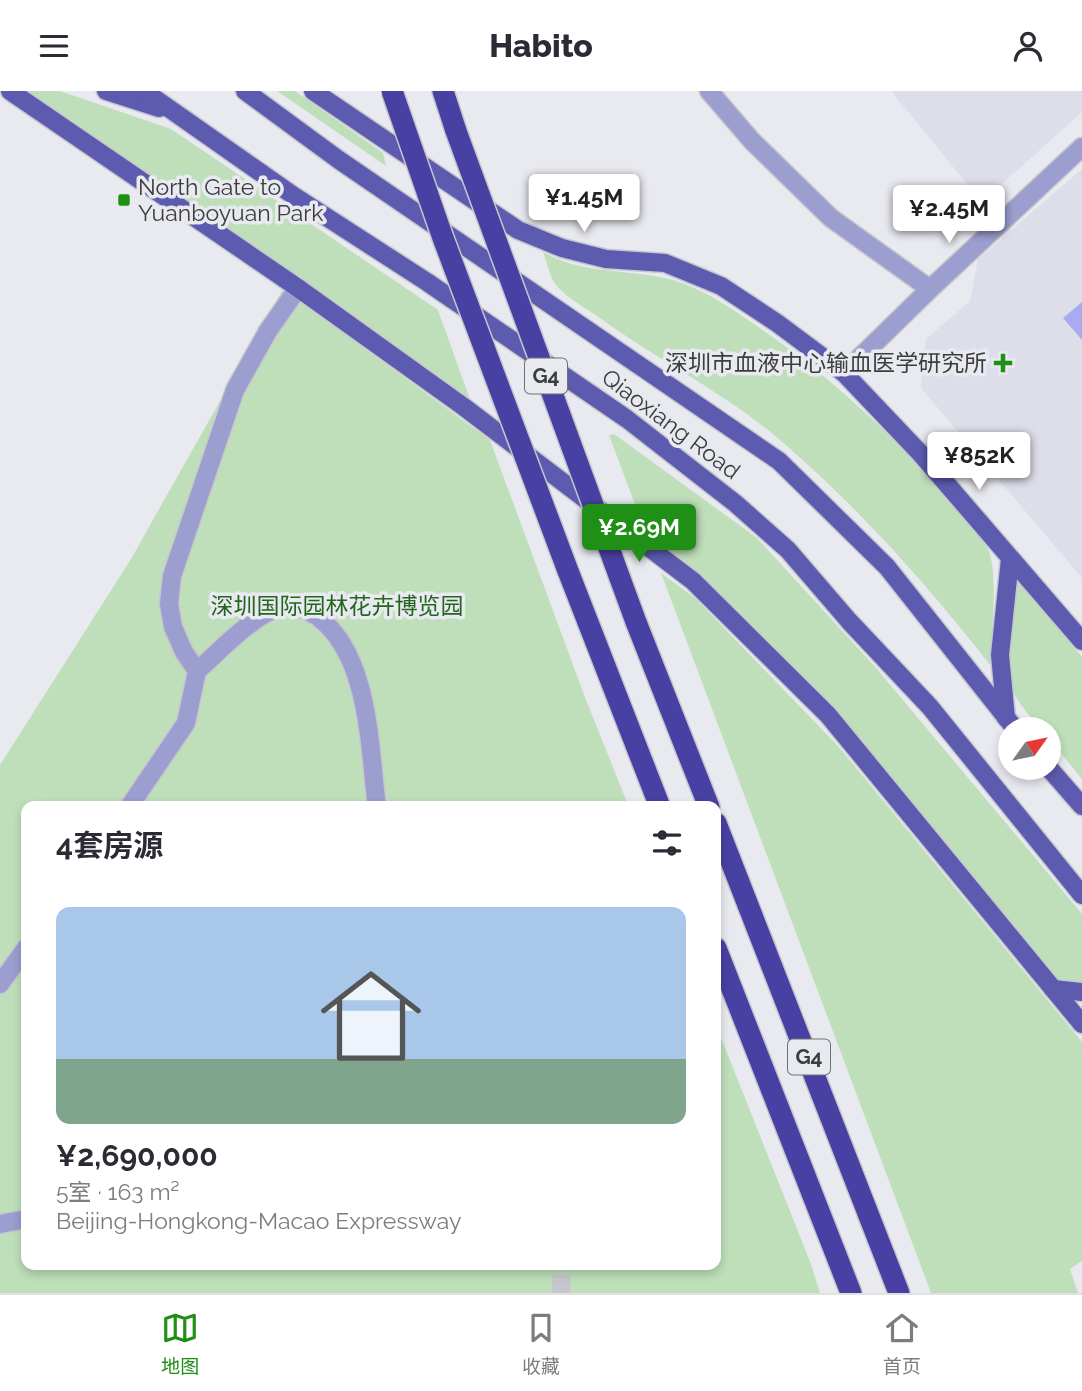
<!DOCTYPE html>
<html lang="zh">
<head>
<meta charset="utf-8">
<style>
  body { margin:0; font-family:Raleway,"Noto Sans SC",sans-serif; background:#f7f7f7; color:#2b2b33; height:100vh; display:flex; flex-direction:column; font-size:26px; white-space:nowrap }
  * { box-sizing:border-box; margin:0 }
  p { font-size:23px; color:#7c7c81 }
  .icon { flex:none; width:38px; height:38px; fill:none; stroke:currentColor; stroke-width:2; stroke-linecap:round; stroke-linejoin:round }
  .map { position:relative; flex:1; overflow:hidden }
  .panel { position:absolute; left:21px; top:710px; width:700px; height:469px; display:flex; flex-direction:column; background:#fff; border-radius:14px; box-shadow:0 4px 10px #0003 }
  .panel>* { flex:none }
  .needle { width:46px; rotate:57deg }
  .buttons { position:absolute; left:998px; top:626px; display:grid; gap:14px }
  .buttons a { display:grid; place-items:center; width:63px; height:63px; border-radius:50%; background:#fff; box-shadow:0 4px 10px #0003; font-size:35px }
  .price { position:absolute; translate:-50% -60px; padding:0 16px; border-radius:7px; background:#fff; color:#222; font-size:23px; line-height:46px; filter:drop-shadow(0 2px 4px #0008) }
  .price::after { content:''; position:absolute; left:50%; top:42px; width:21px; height:16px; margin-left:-10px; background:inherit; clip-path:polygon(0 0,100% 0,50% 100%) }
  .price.selected { background:#208f16; color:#fff }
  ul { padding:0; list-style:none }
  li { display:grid; align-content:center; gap:14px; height:371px; padding:0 35px }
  li span { display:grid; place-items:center; height:217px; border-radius:14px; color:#555 }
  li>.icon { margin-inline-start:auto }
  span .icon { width:126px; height:126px; fill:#fffc; stroke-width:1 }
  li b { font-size:30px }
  h2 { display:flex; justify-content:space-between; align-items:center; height:84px; padding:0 35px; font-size:30px }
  header { display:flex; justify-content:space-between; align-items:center; height:91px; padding:0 35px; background:#fff; font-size:32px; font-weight:800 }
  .tabs { display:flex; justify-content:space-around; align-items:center; height:98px; border-top:2px solid #e1e1e2; background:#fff; font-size:19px; color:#7c7c81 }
  .tabs a { display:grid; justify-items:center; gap:4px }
  .tabs .selected { color:#208f16 }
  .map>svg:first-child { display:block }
  .built { fill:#dddeea }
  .green { fill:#bedfba }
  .building { fill:#a9abee }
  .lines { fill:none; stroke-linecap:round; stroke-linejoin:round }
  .minor-tunnel { stroke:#c6c7cd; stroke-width:18; stroke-dasharray:18 9; stroke-linecap:butt }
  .minor-casing { stroke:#c6c7cd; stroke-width:21 }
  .major-casing { stroke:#c6c7cd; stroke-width:21 }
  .highway-casing { stroke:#c6c7cd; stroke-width:24 }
  .minor { stroke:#9b9ece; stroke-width:18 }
  .major { stroke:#5d5bb0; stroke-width:18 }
  .highway { stroke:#4940a3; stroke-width:21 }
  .highway-bridge-casing { stroke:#c6c7cd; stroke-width:24; stroke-linecap:butt }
  .highway-bridge { stroke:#4940a3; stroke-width:21 }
  .poi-dot { fill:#208f16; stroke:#e9eaf0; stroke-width:2.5 }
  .labels { text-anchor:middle; stroke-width:7; stroke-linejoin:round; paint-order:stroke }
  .shield { fill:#e9eaf0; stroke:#707174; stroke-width:2 }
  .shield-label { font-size:21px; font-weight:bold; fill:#3c3d3f }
  .poi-label { font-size:23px; fill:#3c3d3f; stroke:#e9eaf0; text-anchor:start }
  .street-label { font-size:23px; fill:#3c3d3f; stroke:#e9eaf0 }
  .park-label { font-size:23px; fill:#24661e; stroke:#e9eaf0 }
</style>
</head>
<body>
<header><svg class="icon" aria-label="menu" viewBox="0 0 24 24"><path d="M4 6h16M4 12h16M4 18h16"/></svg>Habito<svg class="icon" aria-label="person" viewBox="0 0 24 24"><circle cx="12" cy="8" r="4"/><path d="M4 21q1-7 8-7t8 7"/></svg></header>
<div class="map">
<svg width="1082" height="1202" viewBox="0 0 1082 1202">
  <rect width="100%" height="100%" fill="#e9eaf0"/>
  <!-- built -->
  <g class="built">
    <path d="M891,0H1082V21L982,111Z"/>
    <path d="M1082,78V487L921,297L926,248L970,210L978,168Z"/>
  </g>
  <!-- green -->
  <g class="green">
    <path d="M25,0H60L171,38L438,219L473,317Z"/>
    <path d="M277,0H295L383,62L386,75Z"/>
    <path d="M543,161C586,186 636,176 682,192C712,203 738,222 764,240C833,288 894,345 948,408C960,422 981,442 988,458C999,482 991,546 990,574C927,493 858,416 780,349C724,301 659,270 600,227C586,217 568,208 557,195C550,188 547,171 543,161Z"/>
    <path d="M283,198L490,349L586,609L629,716H26V1174H716V934L811,1173L820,1202H0V674L131,468Z"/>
    <path d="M614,343L757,447L877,578L1082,823V892L1056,890L841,627L647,445L609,344Z"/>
    <path d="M661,482L695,507L838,655L1082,951V1170L1070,1178L1078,1202H931Z"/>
    <path d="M1017,489L1082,566V688L1048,646V639H1042C1033,628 1021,616 1015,604C998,571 1013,524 1017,489Z"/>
  </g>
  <!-- building -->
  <path class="building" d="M1082,211V249L1063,227Z"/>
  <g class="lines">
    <!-- minor-tunnel -->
    <path class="minor-tunnel" d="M561,1202L562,1174"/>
    <defs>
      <g id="minor">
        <path d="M709,0L752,50L831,127L930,198"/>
        <path d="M844,282L930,198L1082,56"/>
        <path d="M197,580C219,561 255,521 283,516C295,514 308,519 318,526C370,565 369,656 377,716"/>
        <path d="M129,716L186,632L197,580L184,561L173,536L169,513L172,485L235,299L268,240L298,197"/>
        <path d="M0,893L26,857"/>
        <path d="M0,1133L26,1128"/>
      </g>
      <g id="major">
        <path d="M10,0L298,197L464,316L693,490L828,624L1082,933"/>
        <path d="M106,0L159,17"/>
        <path d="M144,0L294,105L427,191L627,328L735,412L788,459L849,530L930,616L1082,804"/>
        <path d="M245,0L339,69L779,370L887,476L1016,639"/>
        <path d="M313,0L518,139L562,157L606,168L665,172L721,195L777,232L844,282L920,362L1082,550"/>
        <path d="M1006,627L1000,564L1010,468"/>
        <path d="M1048,676L1082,715"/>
        <path d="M1053,898L1082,901"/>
      </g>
      <g id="highway">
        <path d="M443,0L456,40"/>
        <path d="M568,480L660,716"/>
        <path d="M636,531L709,716"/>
        <path d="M716,732L899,1202"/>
        <path d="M716,857L851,1202"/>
      </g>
    </defs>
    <!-- minor casing -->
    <use href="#minor" class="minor-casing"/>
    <!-- major casing -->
    <use href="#major" class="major-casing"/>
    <!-- highway casing -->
    <use href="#highway" class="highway-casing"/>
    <!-- minor -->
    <use href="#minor" class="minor"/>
    <!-- major -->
    <use href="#major" class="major"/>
    <!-- highway -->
    <use href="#highway" class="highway"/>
    <defs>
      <g id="highway-bridge">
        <path d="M392,0L443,147L568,480"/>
        <path d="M456,40L636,531"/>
      </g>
    </defs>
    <!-- highway-bridge casing -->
    <use href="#highway-bridge" class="highway-bridge-casing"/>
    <!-- highway-bridge -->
    <use href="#highway-bridge" class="highway-bridge"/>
  </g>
  <!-- markers -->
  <g class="poi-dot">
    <rect x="117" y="102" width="14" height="14" rx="3.5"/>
    <path d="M999.5 261.5h7v7h7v7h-7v7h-7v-7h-7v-7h7z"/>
  </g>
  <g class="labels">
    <!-- shield labels -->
    <g class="shield">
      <rect x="525" y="267.5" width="42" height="35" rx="5"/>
      <rect x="788" y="948.5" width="42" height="35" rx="5"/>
    </g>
    <g class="shield-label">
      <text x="546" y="292">G4</text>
      <text x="809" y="973">G4</text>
    </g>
    <!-- poi labels -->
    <g class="poi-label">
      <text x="138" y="104">North Gate to<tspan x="138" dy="26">Yuanboyuan Park</tspan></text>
      <text x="987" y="280" text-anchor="end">深圳市血液中心输血医学研究所</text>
    </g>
    <!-- street labels -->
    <g class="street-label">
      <text transform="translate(671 333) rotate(37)" y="8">Qiaoxiang Road</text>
    </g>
    <!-- park labels -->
    <g class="park-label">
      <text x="337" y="523">深圳国际园林花卉博览园</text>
    </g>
  </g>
</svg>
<div class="buttons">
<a><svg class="needle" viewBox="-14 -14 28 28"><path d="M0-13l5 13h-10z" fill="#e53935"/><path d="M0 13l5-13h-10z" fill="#7c7c81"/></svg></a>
</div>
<b class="price" style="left:584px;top:143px">¥1.45M</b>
<b class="price" style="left:949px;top:154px">¥2.45M</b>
<b class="price" style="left:979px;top:401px">¥852K</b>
<b class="price selected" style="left:639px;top:473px">¥2.69M</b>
<section class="panel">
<h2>4套房源<svg class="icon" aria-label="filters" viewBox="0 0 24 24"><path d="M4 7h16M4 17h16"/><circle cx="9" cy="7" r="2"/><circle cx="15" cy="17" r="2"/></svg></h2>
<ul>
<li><span style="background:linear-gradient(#a9c7e8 70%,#7fa58c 0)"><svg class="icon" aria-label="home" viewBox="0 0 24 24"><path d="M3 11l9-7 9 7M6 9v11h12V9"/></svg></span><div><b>¥2,690,000</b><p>5室 · 163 m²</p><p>Beijing-Hongkong-Macao Expressway</p></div></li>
</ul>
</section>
</div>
<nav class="tabs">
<a class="selected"><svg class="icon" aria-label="map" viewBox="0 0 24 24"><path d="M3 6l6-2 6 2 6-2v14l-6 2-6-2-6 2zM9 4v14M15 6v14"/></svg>地图</a>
<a><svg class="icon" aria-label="saved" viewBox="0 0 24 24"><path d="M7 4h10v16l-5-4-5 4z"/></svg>收藏</a>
<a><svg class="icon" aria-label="home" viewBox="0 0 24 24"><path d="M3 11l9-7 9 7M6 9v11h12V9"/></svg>首页</a>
</nav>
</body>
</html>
